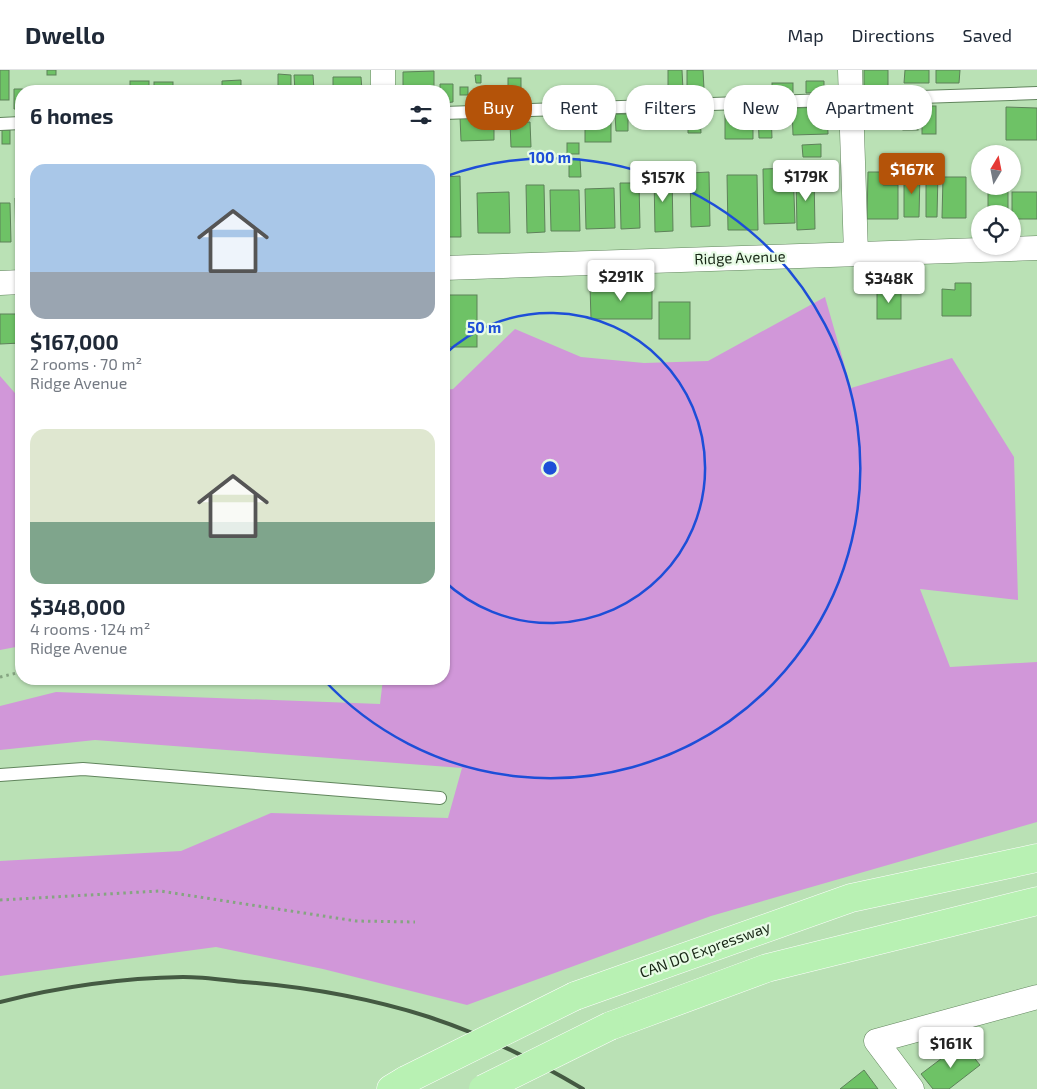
<!DOCTYPE html>
<html lang="en">
<head>
<meta charset="utf-8">
<style>
  body { margin:0; font-family:"Exo 2",sans-serif; background:#f2f2f3; color:#1f2937; height:100vh; display:flex; flex-direction:column; font-size:19px; white-space:nowrap }
  * { box-sizing:border-box; margin:0 }
  p { font-size:16px; color:#747a83 }
  .icon { flex:none; width:28px; height:28px; fill:none; stroke:currentColor; stroke-width:2; stroke-linecap:round; stroke-linejoin:round }
  .map { position:relative; flex:1; overflow:hidden }
  .details { position:absolute; left:15px; top:15px; width:435px; height:600px; display:flex; flex-direction:column; background:#fff; border-radius:20px; box-shadow:0 1px 4px #0004 }
  .details>* { flex:none }
  .top-card { position:absolute; left:465px; top:15px; width:475px; height:45px; display:flex; gap:10px }
  .needle { width:32px; rotate:10deg }
  .buttons { position:absolute; left:971px; top:75px; display:grid; gap:10px }
  .buttons a { display:grid; place-items:center; width:50px; height:50px; border-radius:50%; background:#fff; box-shadow:0 1px 4px #0004; font-size:25px }
  .price { position:absolute; translate:-50% -42px; padding:0 11px; border-radius:5px; background:#fff; color:#222; font-size:16px; line-height:32px; filter:drop-shadow(0 1px 2px #0008) }
  .price::after { content:''; position:absolute; left:50%; top:30px; width:15px; height:11px; margin-left:-8px; background:inherit; clip-path:polygon(0 0,100% 0,50% 100%) }
  .price.active { background:#b45309; color:#fff }
  ul { padding:0; list-style:none }
  li { display:grid; align-content:center; gap:10px; height:265px; padding:0 15px }
  li span { display:grid; place-items:center; height:155px; border-radius:15px; color:#555 }
  li>.icon { margin-inline-start:auto }
  span .icon { width:90px; height:90px; fill:#fffc; stroke-width:1 }
  li b { font-size:21px }
  h2 { display:flex; justify-content:space-between; align-items:center; height:60px; padding:0 15px; font-size:21px }
  .chip { padding:0 18px; border-radius:20px; background:#fff; box-shadow:0 1px 4px #0004; font-size:18px; line-height:45px }
  .chip.active { background:#b45309; color:#fff }
  header { display:flex; align-items:center; gap:30px; box-sizing:border-box; height:70px; padding:0 25px; background:#fff; border-bottom:1px solid #e0e1e3 }
  header strong { font-size:24px }
  nav { display:flex; gap:28px; margin-inline-start:auto; font-size:18px }
  .map>svg:first-child { display:block }
  .green { fill:#d197d9 }
  .building { fill:#6ec266; stroke:#5d8159 }
  .lines { fill:none; stroke-linecap:round; stroke-linejoin:round }
  .service-casing { stroke:#61855d; stroke-width:14 }
  .minor-casing { stroke:#61855d; stroke-width:25 }
  .primary-casing { stroke:#fff; stroke-width:29 }
  .path { stroke:#85a481; stroke-width:3; stroke-dasharray:2.5 4; stroke-linecap:butt }
  .service { stroke:#fff; stroke-width:12 }
  .minor { stroke:#fff; stroke-width:24 }
  .primary { stroke:#b8f1b3; stroke-width:28 }
  .rail { stroke:#445a42; stroke-width:4 }
  .primary-bridge-casing { stroke:#fff; stroke-width:29; stroke-linecap:butt }
  .primary-bridge { stroke:#b8f1b3; stroke-width:28 }
  .ring { fill:none; stroke:#1d4ed8; stroke-width:2.5 }
  .labels { text-anchor:middle; stroke-width:4.5; stroke-linejoin:round; paint-order:stroke }
  .street-label { font-size:15px; fill:#172615; stroke:#e8fce6 }
  .centre { fill:#1d4ed8; stroke:#e8fce6; stroke-width:2.5 }
  .ring-label { font-size:15px; text-anchor:middle; font-weight:bold; fill:#1d4ed8; stroke:#e8fce6; stroke-width:4.5; stroke-linejoin:round; paint-order:stroke }
</style>
</head>
<body>
<header>
<strong>Dwello</strong>
<nav><a>Map</a><a>Directions</a><a>Saved</a></nav>
</header>
<div class="map">
<svg width="1037" height="1019" viewBox="0 0 1037 1019">
  <rect width="100%" height="100%" fill="#bae1b5"/>
  <!-- green -->
  <g class="green">
    <path d="M825,227L851,318L952,288L1014,387L1018,530L920,519L950,597L1037,592V752L711,846L467,935L323,899L216,877L0,906V791L181,781L271,743L448,748L462,698L95,670L0,680V636L56,622L380,634L383,609H444V320L453,319L515,259L581,287L644,293L708,291Z"/>
    <path d="M0,306L21,330V576L0,580Z"/>
  </g>
  <!-- building -->
  <g class="building">
    <rect x="0" y="0" width="9" height="30"/>
    <rect x="47" y="0" width="9" height="5"/>
    <path d="M668,0H682L683,20H668Z"/>
    <path d="M687,0H703L704,19H687Z"/>
    <rect x="864" y="0" width="24" height="17"/>
    <path d="M905,0H929V13H904Z"/>
    <path d="M936,0H960L959,13H936Z"/>
    <path d="M434,1V21H403V2Z"/>
    <path d="M278,4L291,5V21H278Z"/>
    <path d="M294,5H313L314,21H295Z"/>
    <path d="M475,5H481V13H476Z"/>
    <path d="M333,7H361L362,21H333Z"/>
    <rect x="508" y="8" width="13" height="17"/>
    <path d="M241,10V21H222V11Z"/>
    <rect x="130" y="11" width="19" height="10"/>
    <path d="M806,11H824V22L806,23Z"/>
    <rect x="154" y="12" width="19" height="9"/>
    <rect x="772" y="13" width="21" height="10"/>
    <path d="M440,14H453V32L444,33V21H440Z"/>
    <rect x="55" y="16" width="25" height="5"/>
    <rect x="460" y="17" width="8" height="8"/>
    <path d="M14,19H30V21H21V39H14Z"/>
    <rect x="922" y="36" width="14" height="28"/>
    <path d="M827,37L828,64L793,65L792,38Z"/>
    <path d="M1006,37L1037,38V70H1006Z"/>
    <rect x="903" y="38" width="15" height="22"/>
    <rect x="668" y="41" width="15" height="14"/>
    <path d="M688,43H700L701,63H688Z"/>
    <path d="M753,43V69H725V44Z"/>
    <path d="M758,43H771L772,68H759Z"/>
    <path d="M615,44H628V61H616Z"/>
    <path d="M460,47H494V70L461,71Z"/>
    <rect x="585" y="49" width="26" height="23"/>
    <path d="M530,52L531,77H511L510,53Z"/>
    <rect x="2" y="60" width="8" height="14"/>
    <rect x="567" y="73" width="12" height="11"/>
    <path d="M821,74V87H803L802,75Z"/>
    <path d="M580,89L581,107H569V90Z"/>
    <path d="M793,98L795,153L764,154L763,99Z"/>
    <path d="M709,102L710,156L691,157L690,103Z"/>
    <path d="M868,102H883V115H898V149H867Z"/>
    <path d="M904,102L920,103L919,147H904Z"/>
    <path d="M926,103H938L937,147H926Z"/>
    <path d="M654,105H672L673,161L655,162Z"/>
    <path d="M727,105H757L758,160H728Z"/>
    <path d="M814,105L815,159L797,160L796,106Z"/>
    <path d="M460,106L461,167H444V107Z"/>
    <path d="M943,107H966V148H942Z"/>
    <path d="M620,113H639L640,158L621,159Z"/>
    <path d="M526,115H544L545,162L527,163Z"/>
    <rect x="988" y="116" width="20" height="28"/>
    <path d="M614,118L615,158L586,159L585,119Z"/>
    <path d="M550,120H579L580,161H551Z"/>
    <path d="M509,122L510,163H478L477,123Z"/>
    <rect x="1012" y="122" width="25" height="27"/>
    <path d="M15,128H21V180H16Z"/>
    <path d="M0,133H10L11,172H0Z"/>
    <path d="M955,213H971V246H942V219L955,220Z"/>
    <path d="M590,216H652V249H591Z"/>
    <rect x="877" y="219" width="24" height="30"/>
    <rect x="446" y="225" width="31" height="52"/>
    <rect x="659" y="232" width="31" height="37"/>
    <path d="M0,244H21V273L0,274Z"/>
    <path d="M962,973L980,995L949,1019H933L921,1004Z"/>
    <path d="M864,1000L878,1019H840Z"/>
  </g>
  <g class="lines">
    <defs>
      <g id="service">
        <path d="M444,43L1037,23"/>
        <path d="M0,54L21,53"/>
        <path d="M0,705L83,699L440,728"/>
      </g>
      <g id="minor">
        <path d="M383,0V21"/>
        <path d="M850,0L856,184"/>
        <path d="M444,198L1037,178"/>
        <path d="M0,213L21,212"/>
        <path d="M912,1019L876,971L1037,927"/>
      </g>
      <g id="primary">
        <path d="M575,926L851,828L1037,788"/>
        <path d="M610,956L767,898L1037,831"/>
        <path d="M391,1019L406,1010"/>
      </g>
    </defs>
    <!-- service casing -->
    <use href="#service" class="service-casing"/>
    <!-- minor casing -->
    <use href="#minor" class="minor-casing"/>
    <!-- primary casing -->
    <use href="#primary" class="primary-casing"/>
    <!-- path -->
    <g class="path">
      <path d="M0,607L21,602"/>
      <path d="M0,830L160,821L356,851L415,852"/>
    </g>
    <!-- service -->
    <use href="#service" class="service"/>
    <!-- minor -->
    <use href="#minor" class="minor"/>
    <!-- primary -->
    <use href="#primary" class="primary"/>
    <!-- rail -->
    <path class="rail" d="M0,932C59,917 122,908 183,907C203,907 224,910 244,912C307,917 369,928 429,947C481,964 536,991 583,1019"/>
    <defs>
      <g id="primary-bridge">
        <path d="M406,1010L575,926"/>
        <path d="M483,1019L610,956"/>
      </g>
    </defs>
    <!-- primary-bridge casing -->
    <use href="#primary-bridge" class="primary-bridge-casing"/>
    <!-- primary-bridge -->
    <use href="#primary-bridge" class="primary-bridge"/>
  </g>
  <!-- distance rings -->
  <g class="ring">
    <path d="M444 285A155 155 0 1 1 444 511"/>
    <path d="M444 107A310 310 0 1 1 323 609"/>
  </g>
  <g class="labels">
    <!-- street labels -->
    <g class="street-label">
      <text transform="translate(740 188) rotate(-2)" y="5">Ridge Avenue</text>
      <text transform="translate(705 880) rotate(-20)" y="5">CAN DO Expressway</text>
    </g>
  </g>
  <circle cx="550" cy="398" r="8" class="centre"/>
  <g class="ring-label">
    <text x="550" y="93">100 m</text>
    <text x="484" y="263">50 m</text>
  </g>
</svg>
<div class="buttons">
<a><svg class="needle" viewBox="-14 -14 28 28"><path d="M0-13l5 13h-10z" fill="#e53935"/><path d="M0 13l5-13h-10z" fill="#747a83"/></svg></a>
<a><svg class="icon" aria-label="locate" viewBox="0 0 24 24"><circle cx="12" cy="12" r="6"/><path d="M12 2v4M12 18v4M2 12h4M18 12h4"/></svg></a>
</div>
<b class="price active" style="left:912px;top:125px">$167K</b>
<b class="price" style="left:806px;top:132px">$179K</b>
<b class="price" style="left:663px;top:133px">$157K</b>
<b class="price" style="left:621px;top:232px">$291K</b>
<b class="price" style="left:889px;top:234px">$348K</b>
<b class="price" style="left:951px;top:999px">$161K</b>
<div class="top-card">
<a class="chip active">Buy</a>
<a class="chip">Rent</a>
<a class="chip">Filters</a>
<a class="chip">New</a>
<a class="chip">Apartment</a>
</div>
<section class="details">
<h2>6 homes<svg class="icon" aria-label="filters" viewBox="0 0 24 24"><path d="M4 7h16M4 17h16"/><circle cx="9" cy="7" r="2"/><circle cx="15" cy="17" r="2"/></svg></h2>
<ul>
<li><span style="background:linear-gradient(#a9c7e8 70%,#9aa5b1 0)"><svg class="icon" aria-label="home" viewBox="0 0 24 24"><path d="M3 11l9-7 9 7M6 9v11h12V9"/></svg></span><div><b>$167,000</b><p>2 rooms · 70 m²</p><p>Ridge Avenue</p></div></li>
<li><span style="background:linear-gradient(#dfe7d0 60%,#7fa58c 0)"><svg class="icon" aria-label="home" viewBox="0 0 24 24"><path d="M3 11l9-7 9 7M6 9v11h12V9"/></svg></span><div><b>$348,000</b><p>4 rooms · 124 m²</p><p>Ridge Avenue</p></div></li>
</ul>
</section>
</div>
</body>
</html>
